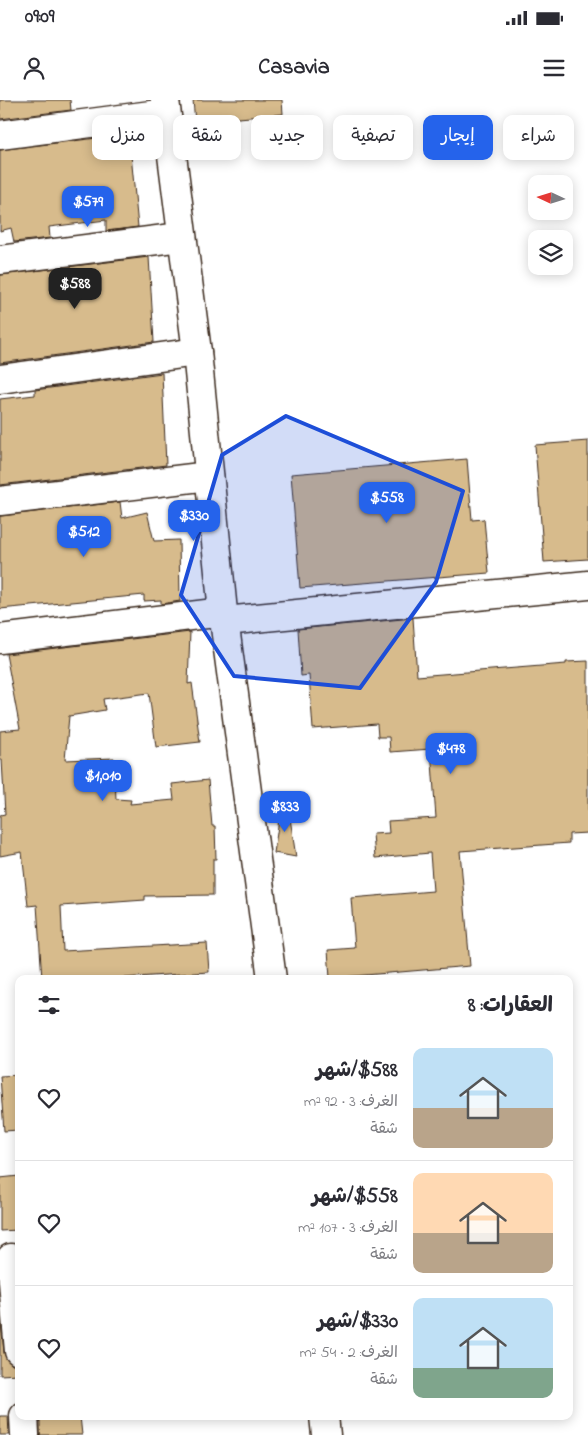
<!DOCTYPE html>
<html lang="ar">
<head>
<meta charset="utf-8">
<style>
  body { margin:0; font-family:"Indie Flower","Playpen Sans Arabic",sans-serif; background:#f7f7f7; color:#2b2b33; direction:rtl; height:100vh; display:flex; flex-direction:column; font-size:19px; white-space:nowrap }
  * { box-sizing:border-box; margin:0 }
  p { font-size:16px; color:#7c7c81 }
  .icon { flex:none; width:28px; height:28px; fill:none; stroke:currentColor; stroke-width:2; stroke-linecap:round; stroke-linejoin:round }
  .map { position:relative; flex:1; overflow:hidden; direction:ltr }
  .details { position:absolute; left:15px; top:875px; width:558px; height:445px; display:flex; flex-direction:column; background:#fff; border-radius:10px; box-shadow:0 2px 12px #0003; direction:rtl }
  .details>* { flex:none }
  .banner { position:absolute; left:15px; top:15px; width:559px; height:45px; direction:rtl; display:flex; gap:10px }
  .needle { width:32px; rotate:274deg }
  .fabs { position:absolute; left:528px; top:75px; display:grid; gap:10px }
  .fabs a { display:grid; place-items:center; width:45px; height:45px; border-radius:10px; background:#fff; box-shadow:0 2px 12px #0003; font-size:25px }
  .price { position:absolute; translate:-50% -42px; padding:0 11px; border-radius:10px; background:#2563eb; color:#fff; font-size:16px; line-height:32px; filter:drop-shadow(0 1px 2px #0008) }
  .price::after { content:''; position:absolute; left:50%; top:30px; width:15px; height:11px; margin-left:-8px; background:inherit; clip-path:polygon(0 0,100% 0,50% 100%) }
  .price.selected { background:#222; color:#fff }
  ul { padding:0; list-style:none }
  li { display:flex; align-items:center; gap:15px; height:125px; padding:0 20px }
  li+li { border-top:1px solid #e1e1e2 }
  li span { display:grid; place-items:center; flex:none; width:140px; height:100px; border-radius:10px; color:#555 }
  li>.icon { margin-inline-start:auto }
  span .icon { width:60px; height:60px; fill:#fffc; stroke-width:1 }
  li b { font-size:21px }
  h2 { display:flex; justify-content:space-between; align-items:center; height:60px; padding:0 20px; font-size:21px }
  .tag { padding:0 18px; border-radius:10px; background:#fff; box-shadow:0 2px 12px #0003; font-size:18px; line-height:45px }
  .tag.selected { background:#2563eb; color:#fff }
  .status { display:flex; justify-content:space-between; align-items:center; height:35px; padding:0 25px; background:#fff; direction:ltr }
  .status svg { height:14px; fill:currentColor }
  header { display:flex; justify-content:space-between; align-items:center; height:65px; padding:0 20px; background:#fff; font-size:22px; font-weight:700 }
  .map>svg:first-child { display:block }
  .building { fill:#d7bb8c; stroke:#3b2a1e }
  .lines { fill:none; stroke-linecap:round; stroke-linejoin:round }
  .minor-casing { stroke:#3b2a1e; stroke-width:31 }
  .minor { stroke:#fff; stroke-width:28 }
  .marked { fill:#1d4ed8; fill-opacity:0.2; stroke:#1d4ed8; stroke-width:4; stroke-linejoin:round }
</style>
</head>
<body>
<div class="status"><b>09:09</b><svg viewBox="0 0 49 12"><path d="M0 12V9h3v3zM5 12V6h3v6zM10 12V3h3v9zM15 12V0h3v12zM26 1h20v11H26zM47 4h2v5h-2z"/></svg></div>
<header><svg class="icon" aria-label="menu" viewBox="0 0 24 24"><path d="M4 6h16M4 12h16M4 18h16"/></svg>Casavia<svg class="icon" aria-label="person" viewBox="0 0 24 24"><circle cx="12" cy="8" r="4"/><path d="M4 21q1-7 8-7t8 7"/></svg></header>
<div class="map">
<svg width="588" height="1335" viewBox="0 0 588 1335">
  <rect width="100%" height="100%" fill="#fff"/>
  <filter id="ink" filterUnits="userSpaceOnUse"><feTurbulence type="fractalNoise" baseFrequency=".02" numOctaves="2"/><feDisplacementMap in="SourceGraphic" scale="10" xChannelSelector="R" yChannelSelector="G"/><feConvolveMatrix kernelMatrix="1 2 1 2 8 2 1 2 1" color-interpolation-filters="sRGB"/></filter>
  <g filter="url(#ink)">
    <!-- building -->
    <g class="building">
      <path d="M0,0H70L71,10L0,19Z"/>
      <path d="M193,0H282L283,14L195,22Z"/>
      <path d="M129,34L138,127L106,131V120L49,127L50,138L14,142L11,128L0,131V50Z"/>
      <path d="M149,157L154,242L0,263V175Z"/>
      <path d="M162,273L166,365L0,385V299L35,295V290Z"/>
      <path d="M588,341V459L544,462L535,345Z"/>
      <path d="M467,359L472,420L484,419L489,473L300,488L291,374Z"/>
      <path d="M120,402L122,418L147,412L154,441L179,440L180,501L161,504V500L144,501V495L0,509V416Z"/>
      <path d="M413,518L417,576L566,564V562L588,561V733L569,734V743L460,751L470,866L330,878L328,850L355,848L351,798L433,791L430,753L375,758L373,734L389,733L388,721L436,718L431,649L390,652L389,637H378L377,624L313,629L309,575L301,576L298,529Z"/>
      <path d="M190,532L188,584L192,583L200,642L156,647L149,593L103,599L105,610L69,616L65,660L114,658L116,699L131,700L130,704L174,700L172,684L208,680L212,726H215L216,759H213V795L145,796V800L61,806L63,851L207,843L209,872L108,879H42L37,805L28,806L22,752L0,756V715L5,714L2,660H0V631L20,629L6,554Z"/>
      <path d="M282,699H287L296,757L274,753Z"/>
      <path d="M19,975V1030L4,1031L0,976Z"/>
      <path d="M19,1076V1130L0,1131V1078Z"/>
      <path d="M0,1212L4,1253L7,1260L12,1265L19,1266V1274L0,1275Z"/>
      <path d="M0,1316H8L9,1335H0Z"/>
      <path d="M40,1316H80L82,1335H40Z"/>
    </g>
    <g class="lines">
      <defs>
        <g id="minor">
          <path d="M165,0L197,252L223,512L272,879"/>
          <path d="M0,35L166,13"/>
          <path d="M0,160L181,137"/>
          <path d="M0,279L197,252"/>
          <path d="M0,401L209,376"/>
          <path d="M225,521L588,485"/>
          <path d="M0,539L223,512"/>
          <path d="M11,1158L19,1251"/>
          <path d="M24,1316L25,1335"/>
          <path d="M324,1316L326,1335"/>
        </g>
      </defs>
      <!-- minor casing -->
      <use href="#minor" class="minor-casing"/>
      <!-- minor -->
      <use href="#minor" class="minor"/>
    </g>
  </g>
  <!-- marked area -->
  <path class="marked" d="M286,316L463,391L436,482L360,588L234,576L181,495L222,355Z"/>
</svg>
<div class="fabs">
<a><svg class="needle" viewBox="-14 -14 28 28"><path d="M0-13l5 13h-10z" fill="#e53935"/><path d="M0 13l5-13h-10z" fill="#7c7c81"/></svg></a>
<a><svg class="icon" aria-label="layers" viewBox="0 0 24 24"><path d="M12 4l9 5-9 5-9-5zM3 14l9 5 9-5"/></svg></a>
</div>
<b class="price" style="left:88px;top:128px">$579</b>
<b class="price selected" style="left:75px;top:210px">$588</b>
<b class="price" style="left:387px;top:424px">$558</b>
<b class="price" style="left:194px;top:442px">$330</b>
<b class="price" style="left:84px;top:458px">$512</b>
<b class="price" style="left:451px;top:675px">$478</b>
<b class="price" style="left:103px;top:702px">$1,010</b>
<b class="price" style="left:285px;top:733px">$833</b>
<div class="banner">
<a class="tag">شراء</a>
<a class="tag selected">إيجار</a>
<a class="tag">تصفية</a>
<a class="tag">جديد</a>
<a class="tag">شقة</a>
<a class="tag">منزل</a>
</div>
<section class="details">
<h2>العقارات: 8<svg class="icon" aria-label="filters" viewBox="0 0 24 24"><path d="M4 7h16M4 17h16"/><circle cx="9" cy="7" r="2"/><circle cx="15" cy="17" r="2"/></svg></h2>
<ul>
<li><span style="background:linear-gradient(#bfe0f5 60%,#b9a48a 0)"><svg class="icon" aria-label="home" viewBox="0 0 24 24"><path d="M3 11l9-7 9 7M6 9v11h12V9"/></svg></span><div><b>$588/شهر</b><p>الغرف: 3 · 92 m²</p><p>شقة</p></div><svg class="icon" aria-label="heart" viewBox="0 0 24 24"><path d="M12 20l-8-8c-3-5 5-10 8-4 3-6 11-1 8 4z"/></svg></li>
<li><span style="background:linear-gradient(#ffd9b3 60%,#b9a48a 0)"><svg class="icon" aria-label="home" viewBox="0 0 24 24"><path d="M3 11l9-7 9 7M6 9v11h12V9"/></svg></span><div><b>$558/شهر</b><p>الغرف: 3 · 107 m²</p><p>شقة</p></div><svg class="icon" aria-label="heart" viewBox="0 0 24 24"><path d="M12 20l-8-8c-3-5 5-10 8-4 3-6 11-1 8 4z"/></svg></li>
<li><span style="background:linear-gradient(#bfe0f5 70%,#7fa58c 0)"><svg class="icon" aria-label="home" viewBox="0 0 24 24"><path d="M3 11l9-7 9 7M6 9v11h12V9"/></svg></span><div><b>$330/شهر</b><p>الغرف: 2 · 54 m²</p><p>شقة</p></div><svg class="icon" aria-label="heart" viewBox="0 0 24 24"><path d="M12 20l-8-8c-3-5 5-10 8-4 3-6 11-1 8 4z"/></svg></li>
</ul>
</section>
</div>
</body>
</html>
